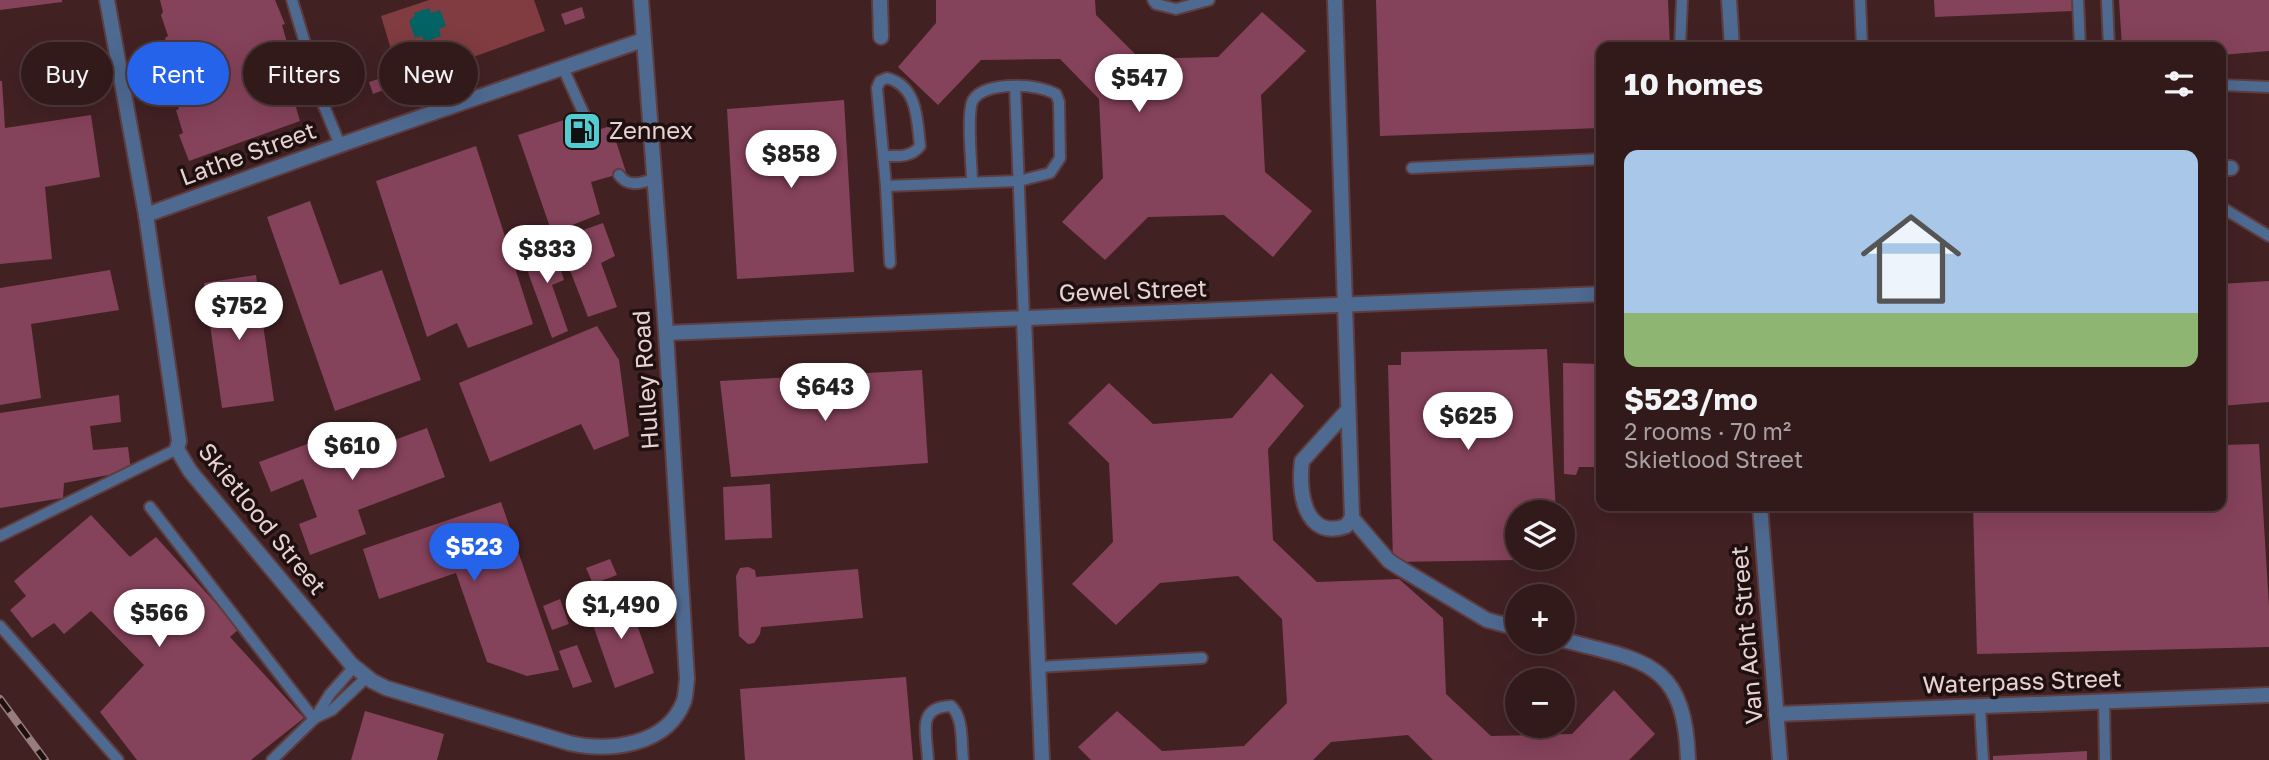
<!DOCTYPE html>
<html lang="en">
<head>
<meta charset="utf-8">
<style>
  body { margin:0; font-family:"Golos Text",sans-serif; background:#3a2223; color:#f1f3f6; height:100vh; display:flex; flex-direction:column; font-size:26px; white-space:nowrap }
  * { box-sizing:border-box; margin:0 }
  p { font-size:23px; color:#a8a0a2 }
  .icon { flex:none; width:38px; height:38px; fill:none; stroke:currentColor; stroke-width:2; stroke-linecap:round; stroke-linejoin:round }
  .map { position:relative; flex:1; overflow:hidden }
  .sheet { position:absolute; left:1596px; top:42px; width:630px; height:469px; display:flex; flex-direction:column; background:#32191a; border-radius:14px; box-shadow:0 7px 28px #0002,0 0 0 2px #4d3839 }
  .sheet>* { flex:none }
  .top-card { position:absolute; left:21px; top:42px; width:665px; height:63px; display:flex; gap:14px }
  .fabs { position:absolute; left:1505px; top:500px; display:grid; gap:14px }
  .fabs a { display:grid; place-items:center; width:70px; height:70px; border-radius:50%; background:#32191a; box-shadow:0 7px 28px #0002,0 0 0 2px #4d3839; font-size:35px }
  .price { position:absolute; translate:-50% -60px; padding:0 16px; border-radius:24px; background:#fff; color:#222; font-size:23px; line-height:46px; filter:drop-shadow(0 2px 4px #0008) }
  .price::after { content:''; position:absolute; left:50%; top:42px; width:21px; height:16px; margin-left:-10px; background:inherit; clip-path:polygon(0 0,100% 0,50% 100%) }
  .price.on { background:#2563eb; color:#fff }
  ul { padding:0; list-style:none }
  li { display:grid; align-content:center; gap:14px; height:371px; padding:0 28px }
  li span { display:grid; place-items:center; height:217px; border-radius:14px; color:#555 }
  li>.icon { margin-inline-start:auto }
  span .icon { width:126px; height:126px; fill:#fffc; stroke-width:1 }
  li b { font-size:30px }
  h2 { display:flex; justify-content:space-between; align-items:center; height:84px; padding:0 28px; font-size:30px }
  .tag { padding:0 24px; border-radius:32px; background:#32191a; box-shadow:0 7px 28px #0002,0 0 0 2px #4d3839; font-size:24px; line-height:63px }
  .tag.on { background:#2563eb; color:#fff }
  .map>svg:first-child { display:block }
  .green { fill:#803c40 }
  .water { fill:#036365 }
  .building { fill:#85425b }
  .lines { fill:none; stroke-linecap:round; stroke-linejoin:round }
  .lane-casing { stroke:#5d3d3f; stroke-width:14 }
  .street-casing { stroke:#5d3d3f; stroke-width:18 }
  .lane { stroke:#4f6a91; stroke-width:10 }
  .street { stroke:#4f6a91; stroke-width:14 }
  .rail-casing { stroke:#997d7e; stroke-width:8 }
  .rail { stroke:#1f1010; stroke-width:5; stroke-dasharray:16; stroke-linecap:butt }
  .labels { text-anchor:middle; stroke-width:7; stroke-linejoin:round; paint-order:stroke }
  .poi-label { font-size:24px; fill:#e8d1d1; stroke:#1f1010; text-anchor:start }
  .street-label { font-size:24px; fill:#e8d1d1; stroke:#1f1010 }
</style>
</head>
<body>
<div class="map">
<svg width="2269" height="760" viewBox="0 0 2269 760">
  <rect width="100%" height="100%" fill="#422123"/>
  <!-- green -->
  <path class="green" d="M429,0H534L545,31L401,83L381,16Z"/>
  <!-- water -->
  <path class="water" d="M429,8L431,13L440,10L446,26L439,29L441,36L424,42L422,36L415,38L409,21L415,16L414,13Z"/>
  <!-- building -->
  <g class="building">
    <path d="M0,0H62V2L0,10Z"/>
    <path d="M160,0H275L285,24L282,25L288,46L284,48L293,71L289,73L296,94L293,97L300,121L189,161L179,135L183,133L176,110L179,109L172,86L175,84L168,60H171L165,38L168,36L161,15L163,12Z"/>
    <path d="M936,0H1095L1096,15L1140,59L1218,57L1262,12L1306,51L1261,95L1265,172L1312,211L1273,257L1224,215L1148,217L1105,260L1062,222L1103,178L1099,99L1060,59L981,60L938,105L898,67L936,23Z"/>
    <path d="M1376,0H1668L1670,47H1601V128L1380,136Z"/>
    <path d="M1934,0H2073V11L1935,17Z"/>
    <path d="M2119,0H2269V51L2221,55V47H2122Z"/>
    <path d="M582,7L585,18L565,25L561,14Z"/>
    <path d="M388,76L392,87L373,94L369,82Z"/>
    <path d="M0,81H2L5,128L91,115L100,177L45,187L52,259L0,264Z"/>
    <path d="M844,100L854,272L737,279L727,109Z"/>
    <path d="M567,119L573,137L611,126L626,172L591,182L600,214L552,233L518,135Z"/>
    <path d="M476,146L533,324L468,348L457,323L427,337L376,181Z"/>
    <path d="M310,201L340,285L382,270L421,380L335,411L267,217Z"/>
    <path d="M603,223L615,256L601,263L617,307L588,317L558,239Z"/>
    <path d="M552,242L564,280L552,285L568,331L552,338L522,256Z"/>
    <path d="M110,270L119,310L31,324L41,398L0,405V288Z"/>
    <path d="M256,275L274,401L222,408L204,283Z"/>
    <path d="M2269,281V402L2221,406V284Z"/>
    <path d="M597,326L619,360L629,436L594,450L581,424L490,462L459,383Z"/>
    <path d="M1547,349L1556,513H1517V560L1393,562L1388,365H1401V352Z"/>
    <path d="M1563,363L1601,364V467H1579L1576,475L1564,474Z"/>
    <path d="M922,370L928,463L731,477L720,381Z"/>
    <path d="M1271,373L1304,406L1268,449L1273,540L1317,582L1399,579L1443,618L1446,694L1491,736L1572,734L1614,690L1655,734L1629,760H1433L1408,735L1331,742L1313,760H1091L1078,747L1117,711L1162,751L1244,746L1287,703L1282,619L1238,576L1160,583L1116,625L1072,584L1113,542L1109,463L1068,423L1109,383L1153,424L1232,418Z"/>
    <path d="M119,395L121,422L90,426L93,450L128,447L131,471L64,483L63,498L0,508V413Z"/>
    <path d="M427,428L445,477L358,510L366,534L310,555L299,524L317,517L303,479L271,492L259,462L326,437L337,461Z"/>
    <path d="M2259,444L2269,606V647L1977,654L1973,506H2221V445Z"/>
    <path d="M770,484L772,538L725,540L723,487Z"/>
    <path d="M501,502L559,670L527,676L487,662L456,573L379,599L363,549Z"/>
    <path d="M91,515L130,557L156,537L239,629L230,637L304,718L251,760H137L100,712L144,665L91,611L64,634L54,623L32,638L10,610L26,596L14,581Z"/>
    <path d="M610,559L617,575L593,584L586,568Z"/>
    <path d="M748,567L755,570L756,577L858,569L863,618L761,627L760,634L754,643L748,644L739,636L736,576L740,568Z"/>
    <path d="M627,596L654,673L615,688L587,608Z"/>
    <path d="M560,599L569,624L552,630L543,606Z"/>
    <path d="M577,645L592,682L573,688L559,651Z"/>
    <path d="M906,677L913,760H745L740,689Z"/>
    <path d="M365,711L444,734L437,760H351Z"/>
    <path d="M2087,751V760H1993V756Z"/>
  </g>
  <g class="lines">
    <defs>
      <g id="lane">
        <path d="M292,0L324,106L340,145"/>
        <path d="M1153,0L1156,4L1176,9L1209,0"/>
        <path d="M1860,0L1862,47"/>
        <path d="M2078,0L2080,47"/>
        <path d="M2107,0L2109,47"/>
        <path d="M1680,47L1682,0"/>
        <path d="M563,68L592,132"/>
        <path d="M2221,85L2269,87"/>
        <path d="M1015,86L1024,319"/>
        <path d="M883,156C897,156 911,158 920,146C917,120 918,86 887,78L880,81L877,88L886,186L890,263"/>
        <path d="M1412,168L1601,159"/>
        <path d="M619,175C629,188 640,183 654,179"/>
        <path d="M886,186L1019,181L1050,173L1060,158L1059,102L1056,94C1042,87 1023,85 1008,86C996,87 980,89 973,100C966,113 972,165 972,182"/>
        <path d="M2221,207L2269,236"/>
        <path d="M150,507L314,719"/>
        <path d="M0,536L177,449"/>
        <path d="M0,626L118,760"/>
        <path d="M1038,667L1202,658"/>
        <path d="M2104,702L2105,760"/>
        <path d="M1980,707L1983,760"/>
        <path d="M315,718L332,710L367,677"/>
        <path d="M272,760L315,718L330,694L354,667"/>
        <path d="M928,760C927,733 916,707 951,706C964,718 961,743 963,760"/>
      </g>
      <g id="street">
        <path d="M107,0L146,215L179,441L177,449L190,471L351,664L372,681L386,688L569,743C609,752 667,746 684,701C686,694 686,686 687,679L666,333L641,0"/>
        <path d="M880,0L881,37"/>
        <path d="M1335,0L1352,518L1346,526C1304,541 1298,490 1302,461L1348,410"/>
        <path d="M1729,0L1732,47"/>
        <path d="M2221,168H2231"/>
        <path d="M146,215L340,145L643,40"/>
        <path d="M1024,319L1042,760"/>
        <path d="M666,333L1601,294"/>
        <path d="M1760,506L1780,760"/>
        <path d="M1352,518L1389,561L1400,568L1487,620L1517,628"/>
        <path d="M1563,640C1644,661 1685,661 1688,760"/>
        <path d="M1776,714L2269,695"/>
      </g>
    </defs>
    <!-- lane casing -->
    <use href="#lane" class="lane-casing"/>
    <!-- street casing -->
    <use href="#street" class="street-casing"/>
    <!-- lane -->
    <use href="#lane" class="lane"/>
    <!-- street -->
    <use href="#street" class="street"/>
    <defs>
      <path id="rail" d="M0,699L45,760"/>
    </defs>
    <!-- rail casing -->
    <use href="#rail" class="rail-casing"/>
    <!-- rail -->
    <use href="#rail" class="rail"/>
  </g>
  <!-- icons -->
  <defs>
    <symbol id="fuel-square" viewBox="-11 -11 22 22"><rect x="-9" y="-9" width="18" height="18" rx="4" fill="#52ccd0" stroke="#1f1010"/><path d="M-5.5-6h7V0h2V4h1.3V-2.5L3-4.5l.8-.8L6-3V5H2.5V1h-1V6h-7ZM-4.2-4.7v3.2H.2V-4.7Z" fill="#111"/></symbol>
  </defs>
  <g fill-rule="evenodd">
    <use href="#fuel-square" x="560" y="109" width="44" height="44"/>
  </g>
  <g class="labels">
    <!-- poi labels -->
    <g class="poi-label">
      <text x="609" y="139">Zennex</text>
    </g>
    <!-- street labels -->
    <g class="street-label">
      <text transform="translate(248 154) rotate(-20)" y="8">Lathe Street</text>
      <text transform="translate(1133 291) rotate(-2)" y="8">Gewel Street</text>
      <text transform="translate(646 380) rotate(-94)" y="8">Hulley Road</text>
      <text transform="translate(262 519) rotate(51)" y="8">Skietlood Street</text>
      <text transform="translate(1747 635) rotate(-95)" y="8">Van Acht Street</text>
      <text transform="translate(2022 682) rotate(-2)" y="8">Waterpass Street</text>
    </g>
  </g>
</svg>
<div class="fabs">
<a><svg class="icon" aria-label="layers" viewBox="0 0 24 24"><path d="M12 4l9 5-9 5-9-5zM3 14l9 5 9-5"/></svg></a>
<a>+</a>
<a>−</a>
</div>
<b class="price" style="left:1139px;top:114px">$547</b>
<b class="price" style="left:791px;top:190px">$858</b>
<b class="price" style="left:547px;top:285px">$833</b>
<b class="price" style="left:239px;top:342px">$752</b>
<b class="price" style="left:825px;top:423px">$643</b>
<b class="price" style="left:1468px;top:452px">$625</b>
<b class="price" style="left:352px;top:482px">$610</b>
<b class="price on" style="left:474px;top:583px">$523</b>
<b class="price" style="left:621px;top:641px">$1,490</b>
<b class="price" style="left:159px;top:649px">$566</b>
<div class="top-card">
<a class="tag">Buy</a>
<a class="tag on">Rent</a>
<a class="tag">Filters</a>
<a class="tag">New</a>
</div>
<section class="sheet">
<h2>10 homes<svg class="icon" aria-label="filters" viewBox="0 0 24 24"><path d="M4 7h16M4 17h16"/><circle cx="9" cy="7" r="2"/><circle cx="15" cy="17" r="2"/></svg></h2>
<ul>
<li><span style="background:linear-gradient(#a9c7e8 75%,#8fb573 0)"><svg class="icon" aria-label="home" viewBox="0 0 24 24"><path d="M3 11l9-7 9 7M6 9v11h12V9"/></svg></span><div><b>$523/mo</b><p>2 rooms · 70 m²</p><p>Skietlood Street</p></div></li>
</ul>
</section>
</div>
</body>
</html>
